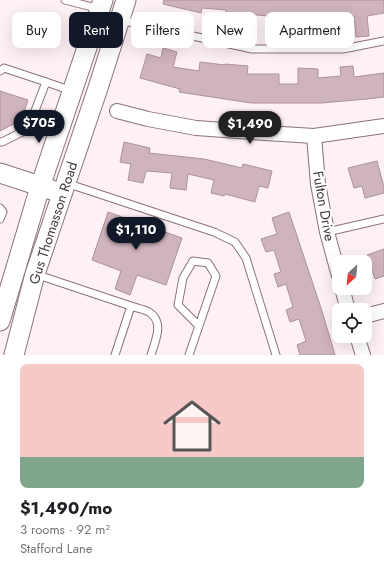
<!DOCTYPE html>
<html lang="en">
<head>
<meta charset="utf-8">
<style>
  body { margin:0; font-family:Jost,sans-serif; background:#f2f2f2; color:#202124; height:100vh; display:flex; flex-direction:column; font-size:15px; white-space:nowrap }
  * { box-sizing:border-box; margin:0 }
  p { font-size:13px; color:#757577 }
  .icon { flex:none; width:22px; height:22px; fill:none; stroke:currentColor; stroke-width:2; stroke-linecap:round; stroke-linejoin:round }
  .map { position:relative; height:355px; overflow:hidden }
  .sheet { display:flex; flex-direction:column; background:#fff; flex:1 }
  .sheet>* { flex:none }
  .guide { position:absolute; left:12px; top:12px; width:360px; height:36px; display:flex; gap:8px }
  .needle { width:26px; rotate:207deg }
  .fabs { position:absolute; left:332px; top:255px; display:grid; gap:8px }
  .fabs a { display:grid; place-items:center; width:40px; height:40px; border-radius:8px; background:#fff; box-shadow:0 4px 16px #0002; font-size:20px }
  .price { position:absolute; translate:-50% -34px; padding:0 9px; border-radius:14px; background:#111827; color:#fff; font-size:13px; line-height:26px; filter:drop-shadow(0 1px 2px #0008) }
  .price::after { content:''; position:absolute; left:50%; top:24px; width:12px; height:9px; margin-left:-6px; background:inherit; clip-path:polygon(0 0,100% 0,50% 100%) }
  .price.active { background:#222; color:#fff }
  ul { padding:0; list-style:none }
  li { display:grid; align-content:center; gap:8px; height:212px; padding:0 20px }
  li+li { border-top:1px solid #e0e0e0 }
  li span { display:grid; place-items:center; height:124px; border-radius:8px; color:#555 }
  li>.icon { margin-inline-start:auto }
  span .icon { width:72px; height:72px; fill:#fffc; stroke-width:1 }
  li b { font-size:17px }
  .tag { padding:0 14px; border-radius:8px; background:#fff; box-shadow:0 4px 16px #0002; font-size:14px; line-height:36px }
  .tag.active { background:#111827; color:#fff }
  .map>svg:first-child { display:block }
  .building { fill:#cfb3bd; stroke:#ac919b }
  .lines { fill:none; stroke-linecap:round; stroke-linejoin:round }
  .lane-casing { stroke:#8b717b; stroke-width:9 }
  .street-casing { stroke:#8b717b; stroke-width:16 }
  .secondary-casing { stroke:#8b717b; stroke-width:21 }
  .lane { stroke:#fff; stroke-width:7 }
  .street { stroke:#fff; stroke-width:14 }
  .secondary { stroke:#fff; stroke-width:19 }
  .labels { text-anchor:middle; stroke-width:4; stroke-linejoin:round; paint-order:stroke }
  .street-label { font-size:14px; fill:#45393d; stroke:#fff }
</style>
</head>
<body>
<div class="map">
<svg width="384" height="355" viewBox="0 0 384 355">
  <rect width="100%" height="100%" fill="#fef1f6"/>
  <!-- building -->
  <g class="building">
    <path d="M164,0H384V13L367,16L369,36L356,37L354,16L325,19V30H295V28L267,26V16L226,12V10L202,8L201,13L163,4Z"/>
    <path d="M163,48L177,52L173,67L199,71L200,62L225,65V64L248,66L247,74H279V84H298V68L318,69V78L341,76L340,67L353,66L354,77L384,73V97L367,99L321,103H251L179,92L180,89L140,78L147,54L161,58Z"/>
    <path d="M0,91L28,100L21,120L0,131Z"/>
    <path d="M124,142L150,148L149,153L204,159L242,168L243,164L272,171L268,188L259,186L255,202L225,194L224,196L211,193L214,180L188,174L186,190L170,188L172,173L146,171L143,183L128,180L131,164L120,162Z"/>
    <path d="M377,161L384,187V193L365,198L362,186L354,188L348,168Z"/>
    <path d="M108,212L182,238L166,285L137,275L130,295L115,289L121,271L92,260Z"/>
    <path d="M289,212L322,311L335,355H300L297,345L306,341L299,319L290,322L286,310L293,307L286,284L278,287L274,274L281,272L274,250L266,252L261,239L277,234L272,218Z"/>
    <path d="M384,249V276L375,279L367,255Z"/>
  </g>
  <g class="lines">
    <defs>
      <g id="lane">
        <path d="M65,0L100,9"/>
        <path d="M120,20L252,49H343L384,41"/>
        <path d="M0,71L4,68L46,82"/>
        <path d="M0,142H2L28,129L46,82L72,91"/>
        <path d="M66,183L214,232L235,242L246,258L276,355"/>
        <path d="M0,208L3,212L0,219"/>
        <path d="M327,232L384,219"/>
        <path d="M35,274L131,306L115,355"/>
        <path d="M131,306C136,308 144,309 149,312C165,322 155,341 151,355"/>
        <path d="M189,355L216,276L208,263L193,261L183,278L178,305L199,326"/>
      </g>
      <g id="street">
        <path d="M117,111L148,119L196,128L266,133L314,136L384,126"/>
        <path d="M314,136L318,184L327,232L339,276"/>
        <path d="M342,288L348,310"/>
        <path d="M365,316L384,311"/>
        <path d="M357,336L363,355"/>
      </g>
      <g id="secondary">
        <path d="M0,173L52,190"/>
        <path d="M0,321L40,187L103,0"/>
        <path d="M14,355L35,274L98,88L126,0"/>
      </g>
    </defs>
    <!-- lane casing -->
    <use href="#lane" class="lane-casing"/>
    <!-- street casing -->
    <use href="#street" class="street-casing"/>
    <!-- secondary casing -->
    <use href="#secondary" class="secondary-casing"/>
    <!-- lane -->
    <use href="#lane" class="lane"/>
    <!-- street -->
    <use href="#street" class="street"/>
    <!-- secondary -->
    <use href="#secondary" class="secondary"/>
  </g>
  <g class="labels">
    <!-- street labels -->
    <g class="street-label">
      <text transform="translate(324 206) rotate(80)" y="5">Fulton Drive</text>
      <text transform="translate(53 223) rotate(-72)" y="5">Gus Thomasson Road</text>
    </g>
  </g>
</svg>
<div class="fabs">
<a><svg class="needle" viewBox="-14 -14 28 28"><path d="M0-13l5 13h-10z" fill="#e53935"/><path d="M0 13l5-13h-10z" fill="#757577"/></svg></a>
<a><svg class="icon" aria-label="locate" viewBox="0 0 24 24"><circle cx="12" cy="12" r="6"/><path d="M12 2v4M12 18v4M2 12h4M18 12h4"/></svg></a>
</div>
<b class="price" style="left:39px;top:144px">$705</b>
<b class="price active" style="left:250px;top:145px">$1,490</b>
<b class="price" style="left:136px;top:251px">$1,110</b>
<div class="guide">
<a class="tag">Buy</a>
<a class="tag active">Rent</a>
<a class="tag">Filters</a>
<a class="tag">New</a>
<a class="tag">Apartment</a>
</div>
</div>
<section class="sheet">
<ul>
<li><span style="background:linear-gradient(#f6c9c9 75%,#7fa58c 0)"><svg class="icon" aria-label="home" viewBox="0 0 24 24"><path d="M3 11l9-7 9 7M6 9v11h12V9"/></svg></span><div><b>$1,490/mo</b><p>3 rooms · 92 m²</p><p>Stafford Lane</p></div></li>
</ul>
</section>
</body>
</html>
